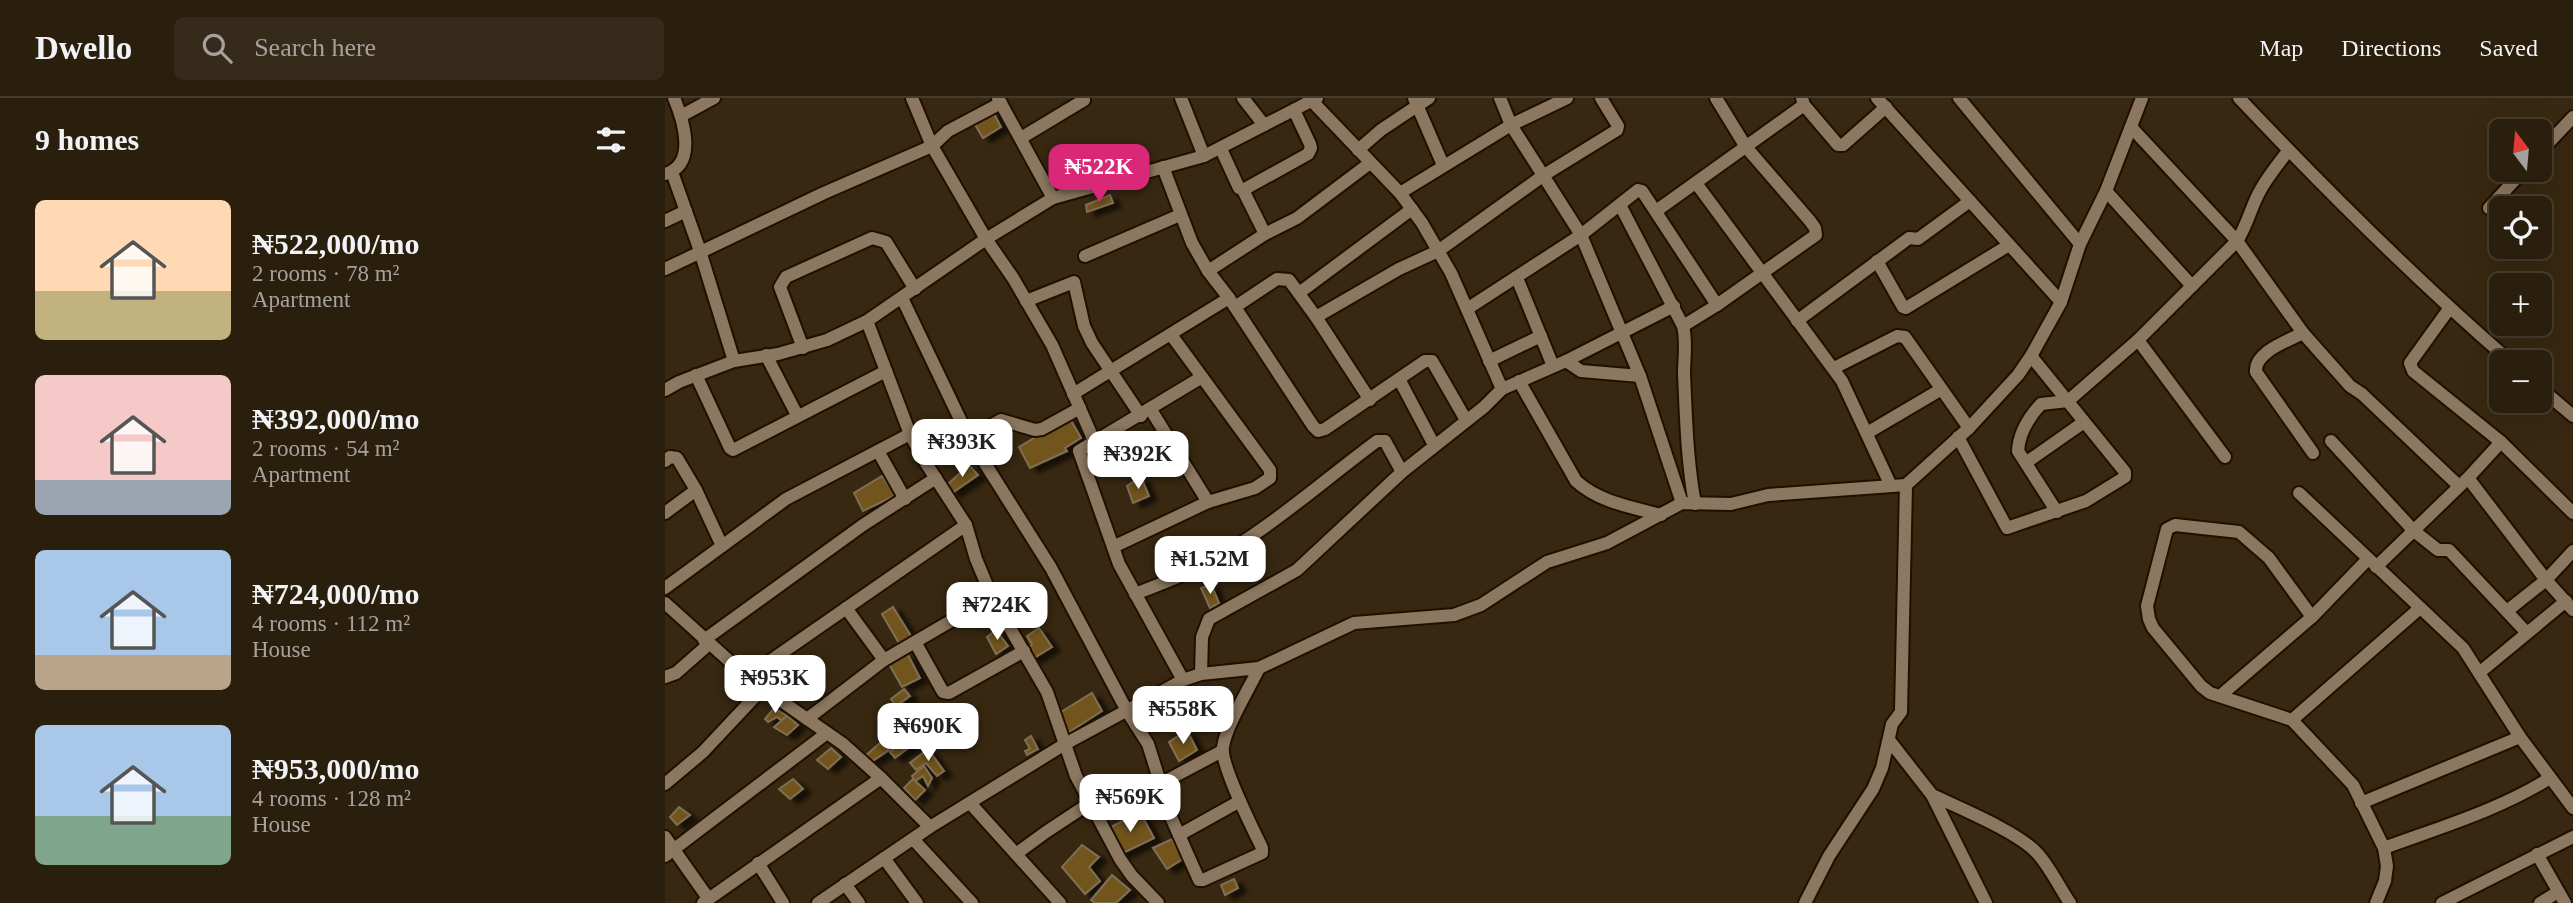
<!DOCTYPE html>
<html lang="en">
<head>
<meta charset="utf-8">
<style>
  body { margin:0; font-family:Georgia,serif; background:#362b1b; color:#f1f3f6; height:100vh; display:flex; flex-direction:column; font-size:26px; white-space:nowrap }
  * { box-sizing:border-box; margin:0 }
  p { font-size:23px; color:#a5a29d }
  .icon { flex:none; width:38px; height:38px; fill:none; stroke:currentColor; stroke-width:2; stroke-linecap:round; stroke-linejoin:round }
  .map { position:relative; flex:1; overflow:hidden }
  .side { display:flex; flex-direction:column; background:#2a1e0d; width:665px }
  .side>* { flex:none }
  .needle { width:46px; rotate:344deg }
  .buttons { position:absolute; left:1824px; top:21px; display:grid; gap:14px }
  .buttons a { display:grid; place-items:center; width:63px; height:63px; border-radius:10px; background:#2a1e0d; box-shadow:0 7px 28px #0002,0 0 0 2px #463c2e; font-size:35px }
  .price { position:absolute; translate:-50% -60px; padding:0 16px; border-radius:14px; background:#fff; color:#222; font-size:23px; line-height:46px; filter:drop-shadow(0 2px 4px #0008) }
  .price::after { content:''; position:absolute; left:50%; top:42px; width:21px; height:16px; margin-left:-10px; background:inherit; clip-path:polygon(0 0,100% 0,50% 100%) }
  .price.current { background:#db2777; color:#fff }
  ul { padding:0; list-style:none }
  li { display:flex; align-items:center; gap:21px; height:175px; padding:0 35px }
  li span { display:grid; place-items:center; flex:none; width:196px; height:140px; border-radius:10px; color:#555 }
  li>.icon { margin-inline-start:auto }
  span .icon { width:84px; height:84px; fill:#fffc; stroke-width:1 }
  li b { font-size:30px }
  h2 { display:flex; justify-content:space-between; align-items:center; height:84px; padding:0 35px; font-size:30px }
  header { display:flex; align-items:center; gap:42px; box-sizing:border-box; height:98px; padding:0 35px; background:#2a1e0d; border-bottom:2px solid #463c2e }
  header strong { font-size:33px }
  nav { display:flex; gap:38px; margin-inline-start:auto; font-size:24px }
  .search { width:490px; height:63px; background:#362b1b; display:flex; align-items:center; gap:18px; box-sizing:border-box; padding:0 24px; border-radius:10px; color:#a5a29d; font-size:26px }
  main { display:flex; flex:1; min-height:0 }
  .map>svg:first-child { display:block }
  .building { fill:#72551e; stroke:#7f6f55; stroke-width:2; filter:url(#shadow) }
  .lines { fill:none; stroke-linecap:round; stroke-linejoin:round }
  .street-casing { stroke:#1f1000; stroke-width:16 }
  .street { stroke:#8c7860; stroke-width:12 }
</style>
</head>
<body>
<header>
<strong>Dwello</strong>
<div class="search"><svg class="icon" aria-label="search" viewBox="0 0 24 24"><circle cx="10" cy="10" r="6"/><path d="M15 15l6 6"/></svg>Search here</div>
<nav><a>Map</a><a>Directions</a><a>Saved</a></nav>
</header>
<main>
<section class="side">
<h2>9 homes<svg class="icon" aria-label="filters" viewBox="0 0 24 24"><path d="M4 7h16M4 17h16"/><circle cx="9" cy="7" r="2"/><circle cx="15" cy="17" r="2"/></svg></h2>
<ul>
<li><span style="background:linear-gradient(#ffd9b3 65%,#c2b280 0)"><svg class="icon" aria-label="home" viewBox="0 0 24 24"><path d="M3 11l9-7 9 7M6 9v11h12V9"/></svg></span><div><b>₦522,000/mo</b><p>2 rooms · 78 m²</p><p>Apartment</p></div></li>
<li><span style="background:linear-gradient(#f6c9c9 75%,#9aa5b1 0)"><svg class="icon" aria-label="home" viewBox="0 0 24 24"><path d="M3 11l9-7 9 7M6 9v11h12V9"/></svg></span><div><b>₦392,000/mo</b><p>2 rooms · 54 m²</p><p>Apartment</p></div></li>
<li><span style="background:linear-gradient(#a9c7e8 75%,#b9a48a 0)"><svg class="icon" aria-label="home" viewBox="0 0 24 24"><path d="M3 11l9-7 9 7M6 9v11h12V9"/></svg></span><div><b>₦724,000/mo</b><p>4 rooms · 112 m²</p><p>House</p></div></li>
<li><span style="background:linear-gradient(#a9c7e8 65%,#7fa58c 0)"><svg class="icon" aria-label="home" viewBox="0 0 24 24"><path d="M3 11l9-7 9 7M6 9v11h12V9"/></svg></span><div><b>₦953,000/mo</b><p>4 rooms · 128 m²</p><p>House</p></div></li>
</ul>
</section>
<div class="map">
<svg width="1908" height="805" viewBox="0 0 1908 805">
  <defs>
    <filter id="shadow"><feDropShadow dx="8" dy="4.5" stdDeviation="2" flood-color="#0009"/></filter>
  </defs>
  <rect width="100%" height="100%" fill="#382811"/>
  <!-- building -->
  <g class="building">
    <path d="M327,12L336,29L318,40L308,23Z"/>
    <path d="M445,97L448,105L422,114L421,107Z"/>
    <path d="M404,319L416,340L400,350L402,353L365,370L354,349Z"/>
    <path d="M304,367L313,377L287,395L282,387Z"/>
    <path d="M217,378L231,397L198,413L189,395Z"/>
    <path d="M476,379L484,398L468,405L462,388Z"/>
    <path d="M546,486L554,505L545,510L536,490Z"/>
    <path d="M228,509L246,538L235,547L217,516Z"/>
    <path d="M374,530L387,549L364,563L359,553L367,547L362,538Z"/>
    <path d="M331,532L343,548L331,556L322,539Z"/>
    <path d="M242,555L255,580L237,589L224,566Z"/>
    <path d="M239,591L245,598L231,608L226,601Z"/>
    <path d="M427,595L437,613L401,636L391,617Z"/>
    <path d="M109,610L122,618L116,622L112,619L103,624L100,621Z"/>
    <path d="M122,618L133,627L122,637L109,629Z"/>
    <path d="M522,632L532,652L514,663L504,644Z"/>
    <path d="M249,633L254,642L230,660L225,654Z"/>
    <path d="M366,638L373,651L362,657L360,653L365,651L360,642Z"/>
    <path d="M216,644L224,652L206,664L200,658Z"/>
    <path d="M166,650L176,659L163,671L152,662Z"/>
    <path d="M263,651L279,673L272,678L261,665L251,672L245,665Z"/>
    <path d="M259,668L267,680L263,688L258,678L250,683L247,678Z"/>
    <path d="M128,681L138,691L125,701L114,691Z"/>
    <path d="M248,681L260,692L250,702L239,690Z"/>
    <path d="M484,683L492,698L467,709L461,692Z"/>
    <path d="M14,709L25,717L12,727L5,719Z"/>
    <path d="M475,714L489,740L454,757L440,732Z"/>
    <path d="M507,741L518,761L502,771L488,750Z"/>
    <path d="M417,747L434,759L424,769L435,783L420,796L397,769Z"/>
    <path d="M447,777L465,792L451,805H430L426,802Z"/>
    <path d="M569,781L573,790L560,797L556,787Z"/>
  </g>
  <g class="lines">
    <defs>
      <g id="street">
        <path d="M247,0L267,48L321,141L348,180L387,247L430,345"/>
        <path d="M333,0L388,100"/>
        <path d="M516,0L539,58"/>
        <path d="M578,0L599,27"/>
        <path d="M644,0L735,95L757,125L786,175L837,291"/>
        <path d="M749,0L778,67"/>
        <path d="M835,0L846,27L916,137L975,278L1017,405"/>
        <path d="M1137,0L1139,7L1173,47H1178L1221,9"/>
        <path d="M1212,0L1396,204"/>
        <path d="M1294,0L1415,146"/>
        <path d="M1574,0C1661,92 1750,181 1846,264"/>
        <path d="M16,18L49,0"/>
        <path d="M1466,29L1572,143L1638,235L1685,288L1697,296L1794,388"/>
        <path d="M356,40L419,2"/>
        <path d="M556,51L574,90L578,92L600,136"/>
        <path d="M693,52L716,32L764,0"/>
        <path d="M1874,55L1908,19"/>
        <path d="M498,69L527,145L543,173L564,200L648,328L653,333L660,331L760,263H767L801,322"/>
        <path d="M7,74L35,153L69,263"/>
        <path d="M0,76C33,67 18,21 9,0"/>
        <path d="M1031,85L1177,283L1226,388"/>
        <path d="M578,92L643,56L646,50L645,46L629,12"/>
        <path d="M1441,93L1527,188"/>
        <path d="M735,95L846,27L902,0"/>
        <path d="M955,107L1018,228C1022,244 1019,260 1019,276C1021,320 1022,363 1030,406"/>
        <path d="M1824,110L1859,72"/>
        <path d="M991,113L1139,7"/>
        <path d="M0,123L21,113"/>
        <path d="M420,158L515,117"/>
        <path d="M1212,163L1238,209L1241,210L1344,147"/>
        <path d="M0,171L159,95L267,48L283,33L336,5"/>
        <path d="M543,173L600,136L632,120L705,65"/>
        <path d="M852,180L888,268"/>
        <path d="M634,195L747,111"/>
        <path d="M237,200L304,340L386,470L462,613L483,646L506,719L534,782H538L597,755V750C588,731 555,666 558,649C561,628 584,591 594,570"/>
        <path d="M361,203L409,184L419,228L427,245L476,318"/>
        <path d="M570,209L612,181L624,182L651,219L705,302"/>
        <path d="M802,211L916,137L973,92L977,93L1052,207"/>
        <path d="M1784,211L1745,265L1748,273L1836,344L1908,415"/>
        <path d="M651,219L734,171L773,153L879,77L952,32L953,28L936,0"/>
        <path d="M202,223L245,336L257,359L301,427L311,461L327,499L382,594L411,678L455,761L467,778L493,805"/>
        <path d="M1132,223L1244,140L1253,141L1305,103"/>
        <path d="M1018,228L1052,207L1151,137L1150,130L1145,123L1081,49L1051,0"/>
        <path d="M1638,235C1623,243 1589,254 1591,274L1648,355"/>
        <path d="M1473,242L1560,359"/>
        <path d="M138,250L115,189L121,179L207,140L221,144L250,191"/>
        <path d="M101,257L132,317"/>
        <path d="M824,263L876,238"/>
        <path d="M901,263L916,273L975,278"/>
        <path d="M1169,270L1232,238L1240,239L1304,330"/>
        <path d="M31,277L65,350L68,352L221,273"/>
        <path d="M734,281L769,347"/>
        <path d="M854,283L911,383C934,404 966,409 996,417"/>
        <path d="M1874,289L1908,318"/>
        <path d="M0,292L14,284L69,263L113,256L162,242L202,223L321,141L388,100L539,58L652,0"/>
        <path d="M408,296L564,200"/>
        <path d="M486,312L543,404"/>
        <path d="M1202,335L1275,292"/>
        <path d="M1293,339L1342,430L1421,403L1460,379V374L1366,258"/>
        <path d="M304,340L336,322L370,332L377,331L415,310"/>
        <path d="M1666,343L1749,433L1773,452H1784L1862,535"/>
        <path d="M213,353L240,401"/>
        <path d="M0,363L5,359L12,360L31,392L57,448"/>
        <path d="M1362,364L1419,324"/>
        <path d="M1803,380L1881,482L1908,512"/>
        <path d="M1634,395L1798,550L1855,639L1908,710"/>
        <path d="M1392,414L1353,353C1354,334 1364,319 1376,306L1403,303L1473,242L1572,143C1583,126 1586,108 1596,91C1604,77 1614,65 1623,53"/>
        <path d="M0,415L31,392"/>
        <path d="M448,449L543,404L590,390L605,380V372L507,238"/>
        <path d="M1711,469L1803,380L1836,344"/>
        <path d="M0,490L121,401L245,336"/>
        <path d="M470,496C495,486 521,477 545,464C603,432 658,383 712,343H720L737,374"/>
        <path d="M0,505L82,579L178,646L216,680L265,729"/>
        <path d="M181,510L219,562"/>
        <path d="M1842,513L1881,482L1908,453"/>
        <path d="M1647,519L1604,460L1574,434L1510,427L1502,431L1482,508L1484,521L1488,530L1536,588L1545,595L1627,622L1688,687L1719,750L1722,768L1720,783L1711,805"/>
        <path d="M39,542L198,427L271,380"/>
        <path d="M250,544L278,594L284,595L359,553"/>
        <path d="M1814,575L1901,503"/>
        <path d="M536,576L537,539L544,521L632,472L737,374L819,309L837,291L901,263L1009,208"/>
        <path d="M0,579L11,575L44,546"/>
        <path d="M82,579L301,427"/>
        <path d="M518,582L454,466L414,353L537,279"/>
        <path d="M1555,598L1647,519L1703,461"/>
        <path d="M142,621L219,562L327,499"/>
        <path d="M1627,622L1755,510"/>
        <path d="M1224,642L1267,697L1321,805"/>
        <path d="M0,686L38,654L98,590"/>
        <path d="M495,686L557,653"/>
        <path d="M1267,697C1294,710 1353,734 1372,755C1385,769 1394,789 1405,805"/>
        <path d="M305,705L395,805"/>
        <path d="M1696,705L1855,639"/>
        <path d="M514,737L575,703"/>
        <path d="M0,739L43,800"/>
        <path d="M248,741L307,805"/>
        <path d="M1719,750C1776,729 1834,712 1885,680"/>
        <path d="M351,756L381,734L425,705"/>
        <path d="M1872,756L1900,805"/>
        <path d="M0,758L162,635"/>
        <path d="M219,760L252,805"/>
        <path d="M93,765L118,805"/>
        <path d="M180,786L194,805"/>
        <path d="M38,805L216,680"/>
        <path d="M153,805L265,729L400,646L518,582L536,576L594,570L689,525L789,517L816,507L882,464L942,445L1017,405L1066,406L1103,397L1241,387"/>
        <path d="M1140,805L1164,758L1208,691L1217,670L1227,626L1236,614L1241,387L1304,330L1353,277L1366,258L1396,204L1415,146L1441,93L1477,0"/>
        <path d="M1777,805L1908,739"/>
        <path d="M1875,805L1893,794"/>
      </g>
    </defs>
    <!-- street casing -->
    <use href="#street" class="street-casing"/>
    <!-- street -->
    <use href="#street" class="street"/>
  </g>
</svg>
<div class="buttons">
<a><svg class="needle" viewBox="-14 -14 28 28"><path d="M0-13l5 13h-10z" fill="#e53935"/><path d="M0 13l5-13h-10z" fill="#a5a29d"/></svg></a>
<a><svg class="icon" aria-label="locate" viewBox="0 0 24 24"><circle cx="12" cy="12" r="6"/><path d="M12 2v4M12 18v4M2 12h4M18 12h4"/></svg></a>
<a>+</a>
<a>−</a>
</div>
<b class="price current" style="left:434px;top:106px">₦522K</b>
<b class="price" style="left:297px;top:381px">₦393K</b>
<b class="price" style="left:473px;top:393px">₦392K</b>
<b class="price" style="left:545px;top:498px">₦1.52M</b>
<b class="price" style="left:332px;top:544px">₦724K</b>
<b class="price" style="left:110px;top:617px">₦953K</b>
<b class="price" style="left:518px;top:648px">₦558K</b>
<b class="price" style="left:263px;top:665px">₦690K</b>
<b class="price" style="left:465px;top:736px">₦569K</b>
</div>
</main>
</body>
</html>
